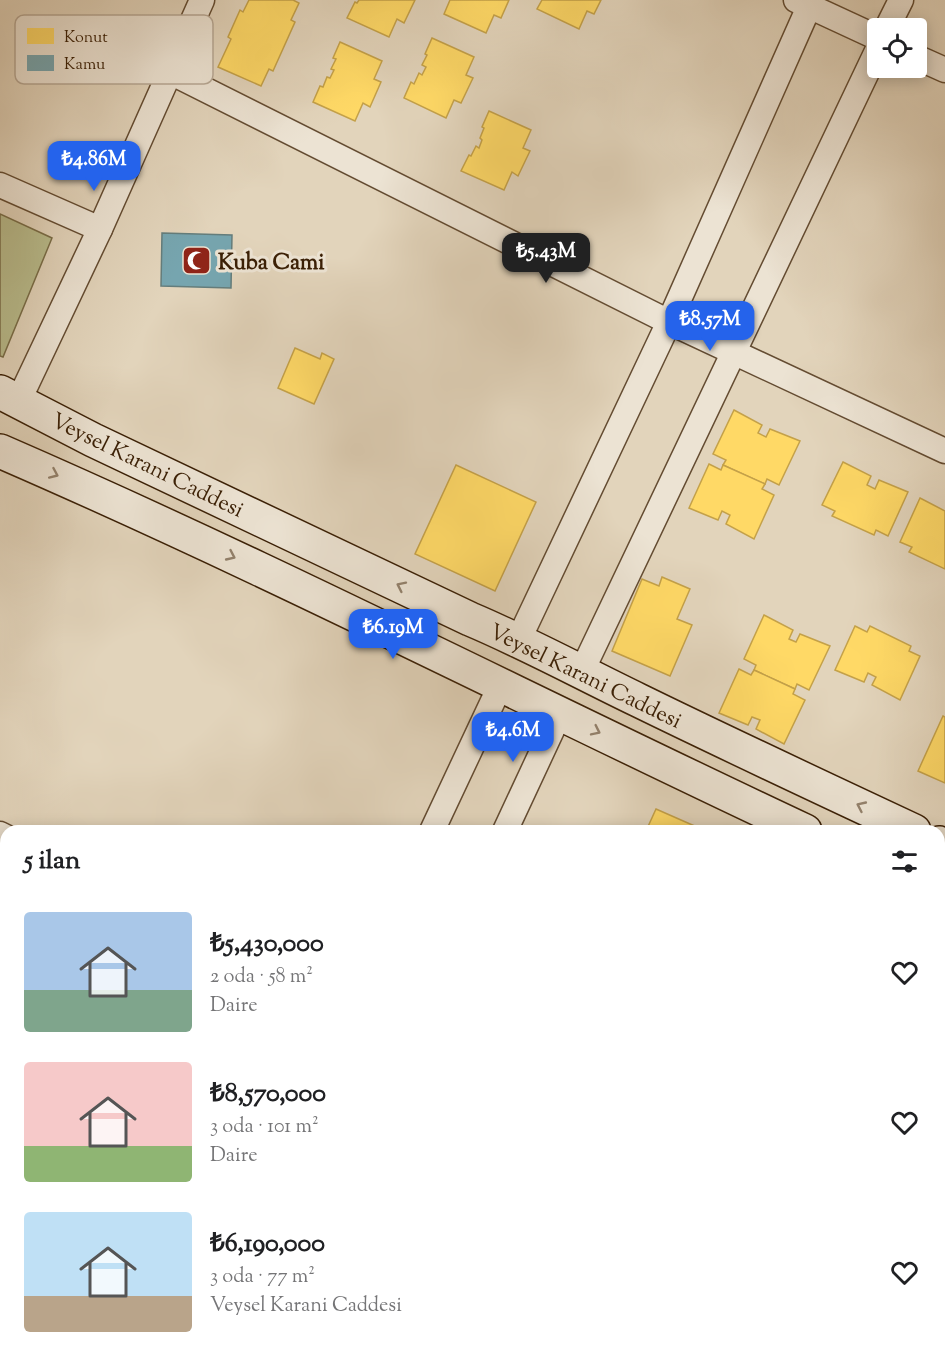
<!DOCTYPE html>
<html lang="tr">
<head>
<meta charset="utf-8">
<style>
  body { margin:0; font-family:"Sorts Mill Goudy",serif; background:#f6f6f6; color:#202124; height:100vh; display:flex; flex-direction:column; font-size:22px; white-space:nowrap }
  * { box-sizing:border-box; margin:0 }
  p { font-size:20px; color:#757577 }
  .icon { flex:none; width:33px; height:33px; fill:none; stroke:currentColor; stroke-width:2; stroke-linecap:round; stroke-linejoin:round }
  .map { position:relative; flex:1; overflow:hidden }
  .details { position:absolute; left:0px; top:825px; width:945px; height:534px; display:flex; flex-direction:column; background:#fff; border-radius:18px 18px 0 0; box-shadow:0 3px 15px #0003 }
  .details>* { flex:none }
  .controls { position:absolute; left:867px; top:18px; display:grid; gap:12px }
  .controls a { display:grid; place-items:center; width:60px; height:60px; border-radius:6px; background:#fff; box-shadow:0 3px 15px #0003; font-size:30px }
  .price { position:absolute; translate:-50% -51px; padding:0 14px; border-radius:12px; background:#2563eb; color:#fff; font-size:20px; line-height:39px; filter:drop-shadow(0 2px 3px #0008) }
  .price::after { content:''; position:absolute; left:50%; top:36px; width:18px; height:14px; margin-left:-9px; background:inherit; clip-path:polygon(0 0,100% 0,50% 100%) }
  .price.selected { background:#222; color:#fff }
  ul { padding:0; list-style:none }
  li { display:flex; align-items:center; gap:18px; height:150px; padding:0 24px }
  li span { display:grid; place-items:center; flex:none; width:168px; height:120px; border-radius:6px; color:#555 }
  li>.icon { margin-inline-start:auto }
  span .icon { width:72px; height:72px; fill:#fffc; stroke-width:1 }
  li b { font-size:26px }
  h2 { display:flex; justify-content:space-between; align-items:center; height:72px; padding:0 24px; font-size:26px }
  .map>svg:first-child { display:block }
  .green { fill:#b8bb8c; stroke:#796d48; stroke-width:1.5 }
  .homes { fill:#ffd966; stroke:#c4a149; stroke-width:1.5 }
  .public { fill:#76a5af; stroke:#647d7c; stroke-width:1.5 }
  .lines { fill:none; stroke-linecap:round; stroke-linejoin:round }
  .street-casing { stroke:#644c32; stroke-width:27 }
  .secondary-casing { stroke:#3a1f05; stroke-width:36 }
  .street { stroke:#ece3d3; stroke-width:24 }
  .secondary { stroke:#ece3d3; stroke-width:33 }
  .oneway { stroke:#93816c }
  .labels { text-anchor:middle; stroke-width:6; stroke-linejoin:round; paint-order:stroke }
  .poi-label { font-size:22px; font-weight:bold; fill:#3a1f05; stroke:#ece3d3; text-anchor:start }
  .street-label { font-size:22px; fill:#3a1f05; stroke:#ece3d3 }
  .key { fill:#ece3d3; stroke:#b7a895; stroke-width:1.5 }
  .key-label { font-size:16px; fill:#3a1f05 }
</style>
</head>
<body>
<div class="map">
<svg width="945" height="1359" viewBox="0 0 945 1359">
  <rect width="100%" height="100%" fill="#e2d4bb"/>
  <filter id="stains"><feTurbulence type="fractalNoise" baseFrequency=".00333" numOctaves="4"/><feColorMatrix values="0 0 0 0 .2 0 0 0 0 .09 0 0 0 0 .02 0 0 0 .5 -.17"/></filter>
  <radialGradient id="worn" r=".72"><stop offset=".6" stop-color="#630" stop-opacity="0"/><stop offset="1" stop-color="#630" stop-opacity=".3"/></radialGradient>
  <!-- green -->
  <path class="green" d="M0,214L52,238L3,357L0,356Z"/>
  <!-- homes -->
  <g class="homes">
    <path d="M249,0H293L299,3L291,20L295,22L273,71L269,69L261,86L218,67L231,39L228,37L240,10L243,12Z"/>
    <path d="M359,0H415L404,23L397,19L389,37L347,18L355,2L357,3Z"/>
    <path d="M450,0H509L501,18L494,15L486,33L444,14Z"/>
    <path d="M542,0H601L594,14L587,11L579,29L537,9Z"/>
    <path d="M432,38L474,57L466,75L473,78L461,103L454,100L446,118L404,98L411,82L414,84L419,73L422,75L426,67L422,65L427,55L425,54Z"/>
    <path d="M340,42L382,61L374,79L381,82L370,107L363,103L355,121L313,102L320,86L323,87L327,77L330,78L334,70L331,69L336,59L333,58Z"/>
    <path d="M489,111L531,130L523,148L530,151L518,176L512,172L504,190L461,171L469,155L471,156L476,146L479,148L482,140L480,138L484,128L482,127Z"/>
    <path d="M295,348L320,359L322,353L334,359L314,404L278,388Z"/>
    <path d="M734,410L762,425L758,433L766,437L770,429L800,441L779,485L767,479L765,484L723,465L726,460L713,454Z"/>
    <path d="M843,462L871,476L867,485L875,489L879,480L908,492L888,536L876,530L874,535L832,516L835,511L822,505Z"/>
    <path d="M709,464L721,470L723,465L765,484L762,489L774,495L754,539L726,524L730,515L722,511L718,520L689,508Z"/>
    <path d="M456,465L536,502L495,591L415,554Z"/>
    <path d="M920,498L945,511V569L909,552L912,547L900,542Z"/>
    <path d="M662,577L690,589L677,619L692,625L670,676L612,651L642,579L659,586Z"/>
    <path d="M764,615L793,630L789,639L796,642L800,634L830,646L809,690L797,684L795,689L754,670L756,665L744,659Z"/>
    <path d="M855,626L867,632L870,626L911,646L909,651L920,656L900,700L872,685L876,677L868,673L864,682L835,670Z"/>
    <path d="M739,669L751,675L754,670L795,689L793,694L805,700L784,744L756,729L760,720L752,717L748,725L719,713Z"/>
    <path d="M943,716L945,717V783L918,771Z"/>
    <path d="M656,809L706,831H646Z"/>
    <path d="M3,881L6,883V937L0,934V888Z"/>
    <path d="M3,1336L6,1337V1353H39L52,1359H0V1341Z"/>
    <path d="M562,1353H619L616,1359H559Z"/>
    <path d="M670,1353H687L700,1359H668Z"/>
  </g>
  <!-- public -->
  <path class="public" d="M162,233L232,235L231,288L161,286Z"/>
  <g class="lines">
    <defs>
      <g id="street">
        <path d="M796,0L878,38"/>
        <path d="M887,28L901,0"/>
        <path d="M916,57L945,70"/>
        <path d="M170,72L669,322L945,451"/>
        <path d="M0,185L100,229"/>
        <path d="M19,400L100,229L202,0"/>
        <path d="M519,639L669,322L812,0"/>
        <path d="M581,673L878,49"/>
        <path d="M432,831L501,684"/>
        <path d="M505,831L560,713"/>
        <path d="M0,834L6,837"/>
        <path d="M939,970L945,958"/>
        <path d="M0,1148L6,1150"/>
        <path d="M392,1353L405,1359"/>
        <path d="M491,1353L503,1359"/>
        <path d="M804,1353L805,1359"/>
        <path d="M183,1359L185,1353"/>
        <path d="M254,1359L257,1353"/>
      </g>
      <g id="secondary">
        <path d="M0,392L93,440L470,619C527,643 582,673 638,700C730,745 822,788 914,831"/>
        <path d="M0,451C272,569 536,705 805,831"/>
        <path d="M939,843L945,846"/>
        <path d="M939,894L945,897"/>
      </g>
    </defs>
    <!-- street casing -->
    <use href="#street" class="street-casing"/>
    <!-- secondary casing -->
    <use href="#secondary" class="secondary-casing"/>
    <!-- street -->
    <use href="#street" class="street"/>
    <!-- secondary -->
    <use href="#secondary" class="secondary"/>
  </g>
  <!-- one-way arrows -->
  <defs><path id="oneway-chevron" d="M-2-3.5L2.5 0L-2 3.5" fill="none" stroke-width="1.6" stroke-linecap="round" stroke-linejoin="round" transform="scale(1.5)"/></defs>
  <g class="oneway">
    <use href="#oneway-chevron" transform="translate(54 474) rotate(24)"/>
    <use href="#oneway-chevron" transform="translate(231 556) rotate(25)"/>
    <use href="#oneway-chevron" transform="translate(401 586) rotate(-154)"/>
    <use href="#oneway-chevron" transform="translate(596 731) rotate(26)"/>
    <use href="#oneway-chevron" transform="translate(861 806) rotate(-155)"/>
  </g>
  <!-- icons -->
  <defs>
    <symbol id="mosque-square" viewBox="-11 -11 22 22"><rect x="-9" y="-9" width="18" height="18" rx="4" fill="#8f2418" stroke="#ece3d3"/><path d="M3.5-4.9A6 6 0 1 0 3.5 4.9A5 5 0 1 1 3.5-4.9Z" fill="#fff"/></symbol>
  </defs>
  <g fill-rule="evenodd">
    <use href="#mosque-square" x="180" y="244" width="33" height="33"/>
  </g>
  <g class="labels">
    <!-- poi labels -->
    <g class="poi-label">
      <text x="218" y="269">Kuba Cami</text>
    </g>
    <!-- street labels -->
    <g class="street-label">
      <text transform="translate(148 464) rotate(26)" y="8">Veysel Karani Caddesi</text>
      <text transform="translate(586 675) rotate(26)" y="8">Veysel Karani Caddesi</text>
    </g>
  </g>
  <!-- legend -->
  <rect x="15" y="15" width="198" height="69" rx="9" class="key"/>
  <rect x="27" y="28" width="27" height="16" fill="#ffd966"/>
  <rect x="27" y="55" width="27" height="16" fill="#76a5af"/>
  <g class="key-label">
    <text x="64" y="42">Konut</text>
    <text x="64" y="69">Kamu</text>
  </g>
  <rect width="100%" height="100%" filter="url(#stains)"/>
  <rect width="100%" height="100%" fill="url(#worn)"/>
</svg>
<div class="controls">
<a><svg class="icon" aria-label="locate" viewBox="0 0 24 24"><circle cx="12" cy="12" r="6"/><path d="M12 2v4M12 18v4M2 12h4M18 12h4"/></svg></a>
</div>
<b class="price" style="left:94px;top:192px">₺4.86M</b>
<b class="price selected" style="left:546px;top:284px">₺5.43M</b>
<b class="price" style="left:710px;top:352px">₺8.57M</b>
<b class="price" style="left:393px;top:660px">₺6.19M</b>
<b class="price" style="left:513px;top:763px">₺4.6M</b>
<section class="details">
<h2>5 ilan<svg class="icon" aria-label="filters" viewBox="0 0 24 24"><path d="M4 7h16M4 17h16"/><circle cx="9" cy="7" r="2"/><circle cx="15" cy="17" r="2"/></svg></h2>
<ul>
<li><span style="background:linear-gradient(#a9c7e8 65%,#7fa58c 0)"><svg class="icon" aria-label="home" viewBox="0 0 24 24"><path d="M3 11l9-7 9 7M6 9v11h12V9"/></svg></span><div><b>₺5,430,000</b><p>2 oda · 58 m²</p><p>Daire</p></div><svg class="icon" aria-label="heart" viewBox="0 0 24 24"><path d="M12 20l-8-8c-3-5 5-10 8-4 3-6 11-1 8 4z"/></svg></li>
<li><span style="background:linear-gradient(#f6c9c9 70%,#8fb573 0)"><svg class="icon" aria-label="home" viewBox="0 0 24 24"><path d="M3 11l9-7 9 7M6 9v11h12V9"/></svg></span><div><b>₺8,570,000</b><p>3 oda · 101 m²</p><p>Daire</p></div><svg class="icon" aria-label="heart" viewBox="0 0 24 24"><path d="M12 20l-8-8c-3-5 5-10 8-4 3-6 11-1 8 4z"/></svg></li>
<li><span style="background:linear-gradient(#bfe0f5 70%,#b9a48a 0)"><svg class="icon" aria-label="home" viewBox="0 0 24 24"><path d="M3 11l9-7 9 7M6 9v11h12V9"/></svg></span><div><b>₺6,190,000</b><p>3 oda · 77 m²</p><p>Veysel Karani Caddesi</p></div><svg class="icon" aria-label="heart" viewBox="0 0 24 24"><path d="M12 20l-8-8c-3-5 5-10 8-4 3-6 11-1 8 4z"/></svg></li>
</ul>
</section>
</div>
</body>
</html>
